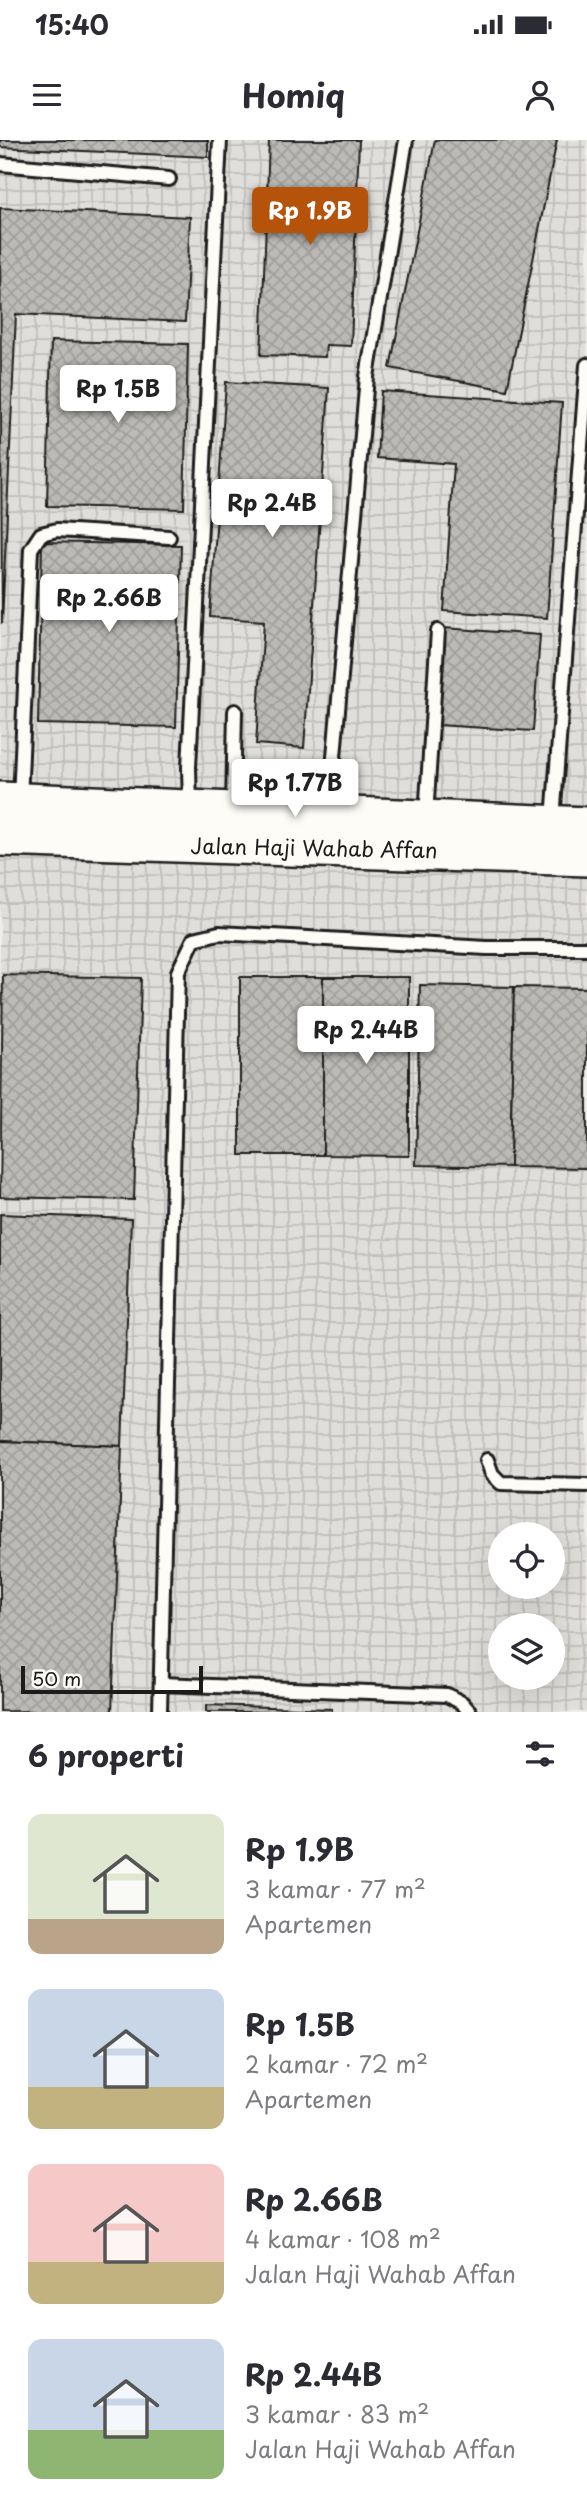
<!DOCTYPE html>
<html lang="id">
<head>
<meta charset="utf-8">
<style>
  body { margin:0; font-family:"Playpen Sans",sans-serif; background:#f7f7f7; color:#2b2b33; height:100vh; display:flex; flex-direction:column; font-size:26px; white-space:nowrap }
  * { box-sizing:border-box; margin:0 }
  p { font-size:23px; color:#7c7c81 }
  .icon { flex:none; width:38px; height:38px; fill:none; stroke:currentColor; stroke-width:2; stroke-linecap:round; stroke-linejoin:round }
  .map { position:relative; height:1572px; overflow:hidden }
  .panel { display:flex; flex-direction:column; background:#fff; flex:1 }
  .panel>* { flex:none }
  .controls { position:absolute; left:488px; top:1382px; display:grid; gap:14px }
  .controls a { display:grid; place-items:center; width:77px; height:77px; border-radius:50%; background:#fff; box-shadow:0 7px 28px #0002; font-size:35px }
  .scale { position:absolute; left:21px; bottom:18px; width:182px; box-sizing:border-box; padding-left:7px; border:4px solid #1c1c1c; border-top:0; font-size:19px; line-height:24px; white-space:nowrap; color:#1c1c1c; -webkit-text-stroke:5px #fdfcf7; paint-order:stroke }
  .price { position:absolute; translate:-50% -60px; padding:0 16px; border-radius:7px; background:#fff; color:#222; font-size:23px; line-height:46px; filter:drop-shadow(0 2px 4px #0008) }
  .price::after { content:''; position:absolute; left:50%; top:42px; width:21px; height:16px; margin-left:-10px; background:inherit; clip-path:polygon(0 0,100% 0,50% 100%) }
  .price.selected { background:#b45309; color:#fff }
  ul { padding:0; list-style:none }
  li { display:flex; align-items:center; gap:21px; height:175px; padding:0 28px }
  li span { display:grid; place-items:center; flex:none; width:196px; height:140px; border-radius:14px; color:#555 }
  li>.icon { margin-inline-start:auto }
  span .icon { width:84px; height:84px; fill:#fffc; stroke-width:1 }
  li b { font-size:30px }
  h2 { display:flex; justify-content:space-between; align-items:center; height:84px; padding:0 28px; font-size:30px }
  .status { display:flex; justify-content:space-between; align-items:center; height:49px; padding:0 35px; background:#fff; direction:ltr }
  .status svg { height:19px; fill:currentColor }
  header { display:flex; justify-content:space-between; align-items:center; height:91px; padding:0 28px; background:#fff; font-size:32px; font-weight:700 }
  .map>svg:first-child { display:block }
  .industrial { fill:url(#industrial-grid); fill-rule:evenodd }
  .building { fill:url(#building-cross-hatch); stroke:#1c1c1c; stroke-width:2 }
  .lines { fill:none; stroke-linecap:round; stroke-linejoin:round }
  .lane-casing { stroke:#1c1c1c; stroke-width:18 }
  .secondary-casing { stroke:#1c1c1c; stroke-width:42 }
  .lane { stroke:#fdfcf7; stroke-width:12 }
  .secondary { stroke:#fdfcf7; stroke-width:37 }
  .labels { text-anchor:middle; stroke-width:5; stroke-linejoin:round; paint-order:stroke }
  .street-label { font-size:21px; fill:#1c1c1c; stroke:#fdfcf7 }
</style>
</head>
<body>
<div class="status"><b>15:40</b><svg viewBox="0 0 49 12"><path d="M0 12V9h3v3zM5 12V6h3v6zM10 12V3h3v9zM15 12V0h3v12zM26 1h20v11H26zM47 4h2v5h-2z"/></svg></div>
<header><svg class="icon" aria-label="menu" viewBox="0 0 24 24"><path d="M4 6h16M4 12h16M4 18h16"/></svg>Homiq<svg class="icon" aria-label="person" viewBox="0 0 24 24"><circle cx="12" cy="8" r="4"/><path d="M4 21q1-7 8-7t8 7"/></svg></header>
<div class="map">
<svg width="587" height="1572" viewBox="0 0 587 1572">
  <defs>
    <pattern id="industrial-grid" width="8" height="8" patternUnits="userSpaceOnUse" patternTransform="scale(1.75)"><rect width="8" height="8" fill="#e0deda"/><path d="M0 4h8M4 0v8" fill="none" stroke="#c0beba"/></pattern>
    <pattern id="building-cross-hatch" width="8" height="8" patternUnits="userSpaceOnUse" patternTransform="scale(1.75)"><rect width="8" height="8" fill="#bbbab6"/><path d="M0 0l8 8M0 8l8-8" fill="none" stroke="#a09f9c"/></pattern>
  </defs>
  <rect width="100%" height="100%" fill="#f0eeea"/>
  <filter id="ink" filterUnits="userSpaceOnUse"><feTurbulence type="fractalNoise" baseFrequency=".0143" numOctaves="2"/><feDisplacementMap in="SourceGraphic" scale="14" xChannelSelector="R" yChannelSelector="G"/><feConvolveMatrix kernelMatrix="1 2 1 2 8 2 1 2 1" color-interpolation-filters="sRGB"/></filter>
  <g filter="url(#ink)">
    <!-- industrial -->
    <path class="industrial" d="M0,0H587V1572H0ZM500,1395H553V1447H500ZM500,1486H553V1538H500Z"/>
    <!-- building -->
    <g class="building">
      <path d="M0,0H208V17L0,7Z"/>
      <path d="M269,0H359L351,206L326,205L325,217L261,215Z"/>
      <path d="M435,0H557L507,250L390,228Z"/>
      <path d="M0,68L190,77L185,182L16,174L2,484Z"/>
      <path d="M51,201L188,204L184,369L47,366Z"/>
      <path d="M226,242L329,248L304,608L256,604L264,481L210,477Z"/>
      <path d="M381,251L562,263L547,478L444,471L454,324L377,318Z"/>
      <path d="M42,402L181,405L176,587L38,584Z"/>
      <path d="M444,488L540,495L533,591L437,585Z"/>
      <path d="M3,835L141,838L134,1060L0,1057Z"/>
      <rect x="240" y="837" width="83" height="178"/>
      <path d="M323,837H409V1016L323,1015Z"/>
      <path d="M420,845L514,847L510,1027L416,1025Z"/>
      <path d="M514,847L587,848V1028L510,1027Z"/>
      <path d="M0,1074L131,1079L122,1306L0,1301Z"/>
      <path d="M0,1301L122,1306L112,1572L0,1571Z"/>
      <path d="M206,1565L332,1569V1572H206Z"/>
    </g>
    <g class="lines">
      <defs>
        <g id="lane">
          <path d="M0,24L169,39"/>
          <path d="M20,660L31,409L41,394L57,390L169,397"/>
          <path d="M190,667L189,627L220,0"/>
          <path d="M233,667L235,571"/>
          <path d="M329,674L367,237L406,0"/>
          <path d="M426,676L438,491"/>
          <path d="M553,680L587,225"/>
          <path d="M487,1320L492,1334L501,1343L587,1345"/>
          <path d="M161,1544L447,1555L462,1563L470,1572"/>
          <path d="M160,1572L178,832L194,799L219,793L487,808H587"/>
        </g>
        <g id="secondary">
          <path d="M0,661L587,686"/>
          <path d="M0,697L587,717"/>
        </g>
      </defs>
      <!-- lane casing -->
      <use href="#lane" class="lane-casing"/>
      <!-- secondary casing -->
      <use href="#secondary" class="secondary-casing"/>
      <!-- lane -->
      <use href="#lane" class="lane"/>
      <!-- secondary -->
      <use href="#secondary" class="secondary"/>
    </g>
  </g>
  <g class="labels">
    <!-- street labels -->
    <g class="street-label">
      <text transform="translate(314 709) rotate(1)" y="7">Jalan Haji Wahab Affan</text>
    </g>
  </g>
</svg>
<div class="controls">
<a><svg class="icon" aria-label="locate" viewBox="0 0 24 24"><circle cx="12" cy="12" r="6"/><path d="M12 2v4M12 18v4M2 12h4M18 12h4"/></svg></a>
<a><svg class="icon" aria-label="layers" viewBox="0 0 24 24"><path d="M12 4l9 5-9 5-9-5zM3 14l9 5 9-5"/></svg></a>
</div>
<div class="scale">50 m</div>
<b class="price selected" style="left:310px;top:107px">Rp 1.9B</b>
<b class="price" style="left:118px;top:285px">Rp 1.5B</b>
<b class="price" style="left:272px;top:399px">Rp 2.4B</b>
<b class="price" style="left:109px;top:494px">Rp 2.66B</b>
<b class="price" style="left:295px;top:679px">Rp 1.77B</b>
<b class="price" style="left:366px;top:926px">Rp 2.44B</b>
</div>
<section class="panel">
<h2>6 properti<svg class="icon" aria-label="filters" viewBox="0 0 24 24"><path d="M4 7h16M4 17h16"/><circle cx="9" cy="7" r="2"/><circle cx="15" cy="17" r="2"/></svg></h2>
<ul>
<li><span style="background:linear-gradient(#dfe7d0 75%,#b9a48a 0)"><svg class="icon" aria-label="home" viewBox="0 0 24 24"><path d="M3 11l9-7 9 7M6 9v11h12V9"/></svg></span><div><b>Rp 1.9B</b><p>3 kamar · 77 m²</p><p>Apartemen</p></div></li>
<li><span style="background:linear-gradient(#c9d6e8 70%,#c2b280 0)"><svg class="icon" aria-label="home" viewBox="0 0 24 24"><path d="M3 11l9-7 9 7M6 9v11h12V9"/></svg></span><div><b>Rp 1.5B</b><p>2 kamar · 72 m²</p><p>Apartemen</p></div></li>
<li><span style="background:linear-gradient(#f6c9c9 70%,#c2b280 0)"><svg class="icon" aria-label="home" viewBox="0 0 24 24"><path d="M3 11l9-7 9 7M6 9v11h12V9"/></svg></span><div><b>Rp 2.66B</b><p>4 kamar · 108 m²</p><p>Jalan Haji Wahab Affan</p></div></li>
<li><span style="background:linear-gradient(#c9d6e8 65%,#8fb573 0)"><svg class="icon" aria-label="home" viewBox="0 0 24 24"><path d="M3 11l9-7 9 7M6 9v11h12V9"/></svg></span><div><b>Rp 2.44B</b><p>3 kamar · 83 m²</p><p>Jalan Haji Wahab Affan</p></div></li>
</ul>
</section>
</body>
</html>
